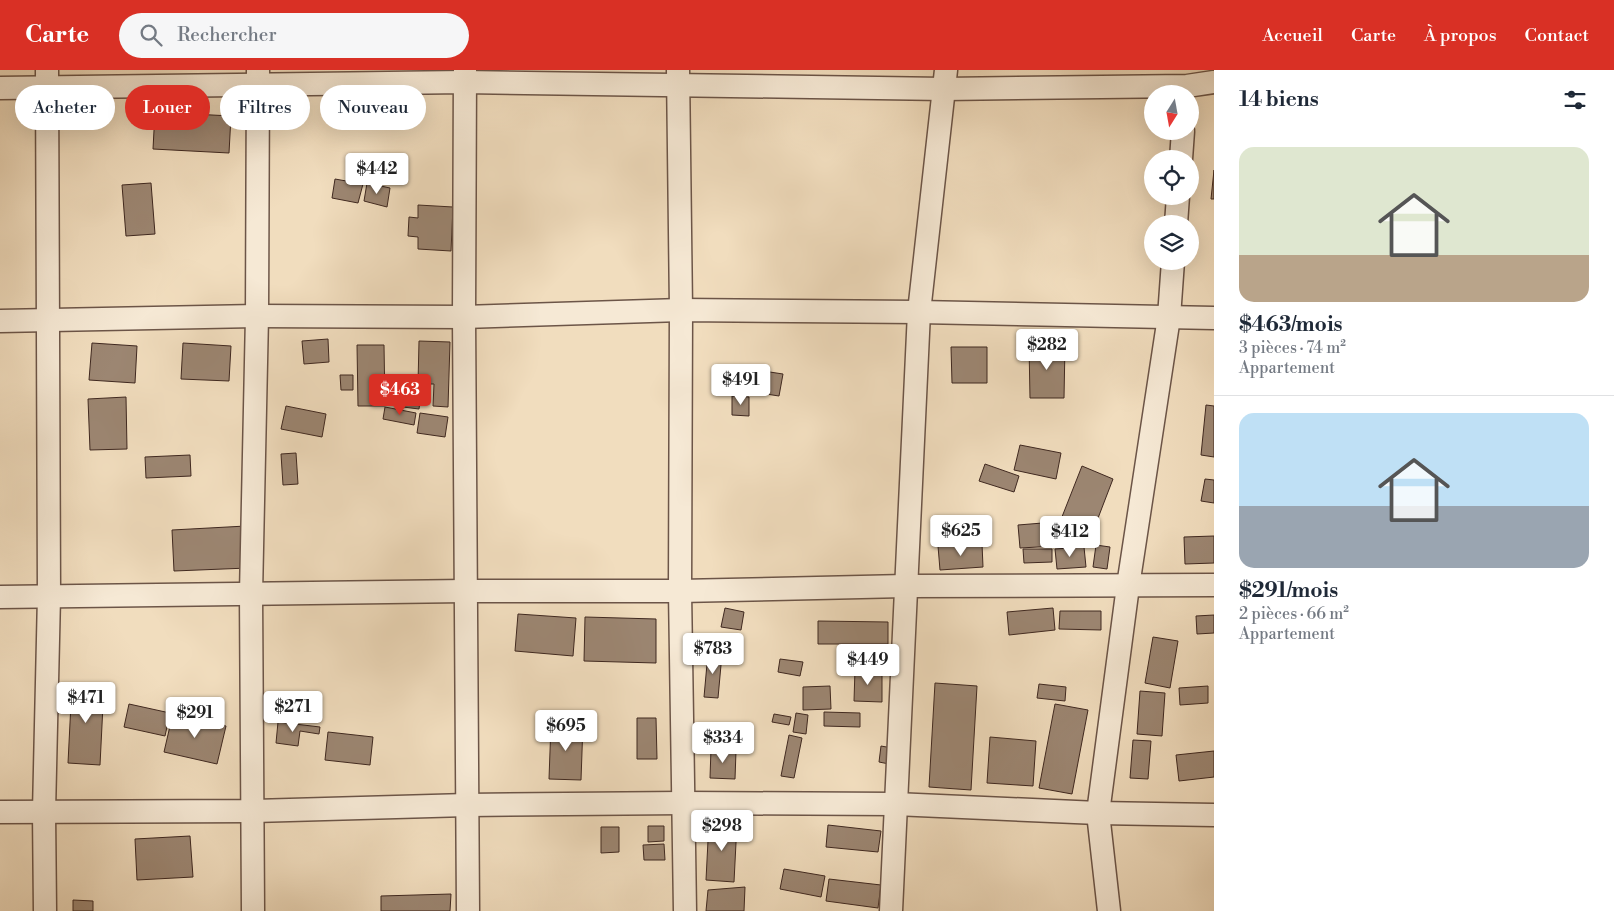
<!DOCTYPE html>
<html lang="fr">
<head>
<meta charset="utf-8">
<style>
  body { margin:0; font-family:"Libre Bodoni",serif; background:#f6f6f7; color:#1f2937; height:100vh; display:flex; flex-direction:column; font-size:19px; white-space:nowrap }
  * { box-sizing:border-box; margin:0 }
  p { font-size:16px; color:#747a83 }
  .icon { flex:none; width:28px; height:28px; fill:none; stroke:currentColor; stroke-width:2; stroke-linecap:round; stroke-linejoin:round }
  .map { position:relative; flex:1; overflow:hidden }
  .drawer { display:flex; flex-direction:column; background:#fff; width:400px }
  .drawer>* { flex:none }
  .hud { position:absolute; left:15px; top:15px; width:475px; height:45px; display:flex; gap:10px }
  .needle { width:32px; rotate:191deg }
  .controls { position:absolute; left:1144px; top:15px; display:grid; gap:10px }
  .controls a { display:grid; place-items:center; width:55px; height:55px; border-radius:50%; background:#fff; box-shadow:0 5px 20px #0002; font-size:25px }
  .price { position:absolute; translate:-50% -42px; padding:0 11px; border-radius:5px; background:#fff; color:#222; font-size:16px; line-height:32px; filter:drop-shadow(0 1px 2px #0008) }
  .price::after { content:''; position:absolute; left:50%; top:30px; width:15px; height:11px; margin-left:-8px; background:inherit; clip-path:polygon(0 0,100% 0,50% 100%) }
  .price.current { background:#d93025; color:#fff }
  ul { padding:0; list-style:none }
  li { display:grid; align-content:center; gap:10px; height:265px; padding:0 25px }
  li+li { border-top:1px solid #e0e1e3 }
  li span { display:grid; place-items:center; height:155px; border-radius:15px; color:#555 }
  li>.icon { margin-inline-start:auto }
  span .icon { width:90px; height:90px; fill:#fffc; stroke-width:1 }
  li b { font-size:21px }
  h2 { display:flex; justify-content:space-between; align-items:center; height:60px; padding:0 25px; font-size:21px }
  .chip { padding:0 18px; border-radius:22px; background:#fff; box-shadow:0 5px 20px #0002; font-size:18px; line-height:45px }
  .chip.current { background:#d93025; color:#fff }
  header { display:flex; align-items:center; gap:30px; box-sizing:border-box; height:70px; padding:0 25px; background:#d93025; color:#fff }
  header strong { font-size:24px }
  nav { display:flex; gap:28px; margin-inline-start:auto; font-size:18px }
  .search { width:350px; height:45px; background:#f6f6f7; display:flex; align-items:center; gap:12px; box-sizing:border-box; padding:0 18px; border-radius:28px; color:#747a83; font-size:19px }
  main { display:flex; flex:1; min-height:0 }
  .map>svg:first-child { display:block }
  .building { fill:#9c8672; stroke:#3f2820 }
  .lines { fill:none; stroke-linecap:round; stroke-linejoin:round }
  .street-casing { stroke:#6c5548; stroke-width:25 }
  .street { stroke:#f6e9d5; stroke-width:22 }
</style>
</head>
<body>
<header>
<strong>Carte</strong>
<div class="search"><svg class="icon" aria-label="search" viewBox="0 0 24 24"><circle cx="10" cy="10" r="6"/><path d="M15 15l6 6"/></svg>Rechercher</div>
<nav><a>Accueil</a><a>Carte</a><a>À propos</a><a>Contact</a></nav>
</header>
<main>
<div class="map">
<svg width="1214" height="841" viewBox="0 0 1214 841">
  <rect width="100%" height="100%" fill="#f1ddbe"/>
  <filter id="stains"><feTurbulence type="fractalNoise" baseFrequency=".004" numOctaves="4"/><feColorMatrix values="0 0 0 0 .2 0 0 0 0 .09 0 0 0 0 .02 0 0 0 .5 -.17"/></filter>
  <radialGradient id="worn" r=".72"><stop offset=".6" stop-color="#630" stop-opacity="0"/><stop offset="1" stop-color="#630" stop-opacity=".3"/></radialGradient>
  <!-- building -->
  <g class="building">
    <path d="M155,42L231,46L229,83L153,79Z"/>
    <path d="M1214,100V129H1211Z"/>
    <path d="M335,109L363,114L358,133L332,128Z"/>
    <path d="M151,113L155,164L126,166L122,115Z"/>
    <path d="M367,113L390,118L387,137L364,131Z"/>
    <path d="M418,135L453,137L451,181L418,179V167L408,166L409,147L418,148Z"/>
    <path d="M328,269L329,292L304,294L302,271Z"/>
    <path d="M419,271L450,272L448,337L433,336L434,314H418Z"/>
    <path d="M92,273L137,276L135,313L89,310Z"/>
    <path d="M183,273L231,276L229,311L181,309Z"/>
    <path d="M357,275H384L385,336H358Z"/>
    <path d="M1029,275H1065L1064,328H1030Z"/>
    <path d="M951,277H987V313H952Z"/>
    <path d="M743,298L783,304L779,326L740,320Z"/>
    <path d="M340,305H353V320H341Z"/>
    <path d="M397,320L421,323L419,339L395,336Z"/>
    <path d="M732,326L749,327V346L732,345Z"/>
    <path d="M126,327L127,379L90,380L88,329Z"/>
    <path d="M1206,335L1214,336V387L1201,385Z"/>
    <path d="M286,336L326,344L322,367L281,359Z"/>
    <path d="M385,337L416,343L414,355L383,349Z"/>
    <path d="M420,343L448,347L445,367L417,363Z"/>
    <path d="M1020,375L1061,383L1056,409L1014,400Z"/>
    <path d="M296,383L298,414L283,415L281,384Z"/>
    <path d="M190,385L191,406L146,408L145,387Z"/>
    <path d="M985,394L1019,406L1014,422L979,411Z"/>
    <path d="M1082,396L1113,409L1090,469L1058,457Z"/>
    <path d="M1205,409L1214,410V433L1201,431Z"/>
    <path d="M1055,452L1056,476L1020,478L1018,455Z"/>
    <path d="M246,456L248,498L174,501L172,460Z"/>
    <path d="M1214,466V493L1185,494L1184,467Z"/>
    <path d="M982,474L983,497L940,500L938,476Z"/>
    <path d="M1096,475L1110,477L1107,499L1093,497Z"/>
    <path d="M1084,477L1086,497L1057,499L1055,479Z"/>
    <path d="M1023,479H1052V492L1024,493Z"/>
    <path d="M725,538L744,542L741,560L721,557Z"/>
    <path d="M1053,538L1055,560L1009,565L1007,542Z"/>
    <path d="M1060,541H1101V560L1059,559Z"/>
    <path d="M518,544L576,548L573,586L515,581Z"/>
    <path d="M1214,545V563L1197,564L1196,546Z"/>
    <path d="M585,547L656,549V593L584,591Z"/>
    <path d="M818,551L888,552V574H818Z"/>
    <path d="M711,564L736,567L734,580L710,577Z"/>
    <path d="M1153,567L1178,571L1170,618L1145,613Z"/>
    <path d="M708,583L722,584L718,628L704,627Z"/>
    <path d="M780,589L803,592L800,606L778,602Z"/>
    <path d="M855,599L882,600V632L854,631Z"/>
    <path d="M72,613L104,615L100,695L68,693Z"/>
    <path d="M935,613L977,616L971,720L929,717Z"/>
    <path d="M1039,614L1066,617L1065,631L1037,628Z"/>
    <path d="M830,616L831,639L803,640V617Z"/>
    <path d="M1208,616V633L1180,635L1179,618Z"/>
    <path d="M1140,621L1165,623L1162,666L1137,664Z"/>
    <path d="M129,634L170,643L165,666L124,657Z"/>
    <path d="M1055,634L1088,640L1072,724L1039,718Z"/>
    <path d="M824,642L860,643V657L824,656Z"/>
    <path d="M173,643L226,656L217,694L164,682Z"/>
    <path d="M796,643L808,645L806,664L793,662Z"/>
    <path d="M774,644L791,647L789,655L772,652Z"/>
    <path d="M637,648H656L657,689H637Z"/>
    <path d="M278,652L320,657L319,664L300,661L298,676L276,673Z"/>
    <path d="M551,654H583L581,710L549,709Z"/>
    <path d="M328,662L373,667L370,695L325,690Z"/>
    <path d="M789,665L802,668L794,708L781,706Z"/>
    <path d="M990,667L1036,671L1033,716L987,713Z"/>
    <path d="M1133,670L1151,671L1148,709L1130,708Z"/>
    <path d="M881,676L892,678L889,694L879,692Z"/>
    <path d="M711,679L736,681L735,709L710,708Z"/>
    <path d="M1214,681V707L1179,711L1176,685Z"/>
    <path d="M709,751L737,753L734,812L706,810Z"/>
    <path d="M828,755L881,761L878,782L826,777Z"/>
    <path d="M648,756H664V771L648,772Z"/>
    <path d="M601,757H619V782L601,783Z"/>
    <path d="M190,766L193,807L137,810L135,769Z"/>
    <path d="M664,774L665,790H644L643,775Z"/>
    <path d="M784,799L825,806L821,827L780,819Z"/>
    <path d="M829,809L881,815L878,838L826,831Z"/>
    <path d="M745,817L744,841H706L708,820Z"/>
    <path d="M451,824L450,841H381V826Z"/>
    <path d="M73,830L93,831V841H73Z"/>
  </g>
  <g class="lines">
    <defs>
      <g id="street">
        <path d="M465,0L464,247L468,841"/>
        <path d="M678,0L681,240L680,521L685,841"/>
        <path d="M0,18L464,12L944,19L1187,16L1214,12"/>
        <path d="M1181,89L1183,61"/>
        <path d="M1176,154L1178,126"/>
        <path d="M0,251L257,246L464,247L681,240L919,242L1214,248"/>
        <path d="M0,527L465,521H680L905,516L1214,515"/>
        <path d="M0,742L252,741L467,735L683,733L895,734L1098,743L1214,745"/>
        <path d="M45,841L44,742L49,526L47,0"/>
        <path d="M253,841L251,524L257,246L258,0"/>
        <path d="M891,841L919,242L946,0"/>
        <path d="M1109,841L1098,743L1128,516L1169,247L1173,191"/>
      </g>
    </defs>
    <!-- street casing -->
    <use href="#street" class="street-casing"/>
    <!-- street -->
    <use href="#street" class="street"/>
  </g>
  <rect width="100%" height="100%" filter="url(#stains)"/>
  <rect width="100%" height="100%" fill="url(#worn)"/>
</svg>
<div class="controls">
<a><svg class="needle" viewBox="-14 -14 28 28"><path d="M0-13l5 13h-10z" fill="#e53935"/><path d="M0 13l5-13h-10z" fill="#747a83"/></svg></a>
<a><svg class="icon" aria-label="locate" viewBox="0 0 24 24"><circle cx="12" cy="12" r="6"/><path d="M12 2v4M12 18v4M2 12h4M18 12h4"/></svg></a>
<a><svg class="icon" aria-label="layers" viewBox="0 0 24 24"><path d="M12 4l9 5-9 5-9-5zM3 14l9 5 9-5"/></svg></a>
</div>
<b class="price" style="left:377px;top:125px">$442</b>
<b class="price" style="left:1047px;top:301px">$282</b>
<b class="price" style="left:741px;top:336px">$491</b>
<b class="price current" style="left:400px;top:346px">$463</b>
<b class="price" style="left:961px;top:487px">$625</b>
<b class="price" style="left:1070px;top:488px">$412</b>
<b class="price" style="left:713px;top:605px">$783</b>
<b class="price" style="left:868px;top:616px">$449</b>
<b class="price" style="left:86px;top:654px">$471</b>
<b class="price" style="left:293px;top:663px">$271</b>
<b class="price" style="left:195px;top:669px">$291</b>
<b class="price" style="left:566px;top:682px">$695</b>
<b class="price" style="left:723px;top:694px">$334</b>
<b class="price" style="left:722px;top:782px">$298</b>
<div class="hud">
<a class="chip">Acheter</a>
<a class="chip current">Louer</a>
<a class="chip">Filtres</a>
<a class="chip">Nouveau</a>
</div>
</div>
<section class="drawer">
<h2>14 biens<svg class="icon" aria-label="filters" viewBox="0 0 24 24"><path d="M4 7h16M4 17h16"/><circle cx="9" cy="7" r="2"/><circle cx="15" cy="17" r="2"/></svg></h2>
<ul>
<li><span style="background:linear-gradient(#dfe7d0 70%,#b9a48a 0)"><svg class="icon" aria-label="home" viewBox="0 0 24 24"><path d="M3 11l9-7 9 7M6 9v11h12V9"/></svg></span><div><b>$463/mois</b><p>3 pièces · 74 m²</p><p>Appartement</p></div></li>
<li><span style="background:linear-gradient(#bfe0f5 60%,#9aa5b1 0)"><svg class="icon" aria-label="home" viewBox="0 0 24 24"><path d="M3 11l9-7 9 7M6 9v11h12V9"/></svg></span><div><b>$291/mois</b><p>2 pièces · 66 m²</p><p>Appartement</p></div></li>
</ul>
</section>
</main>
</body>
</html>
